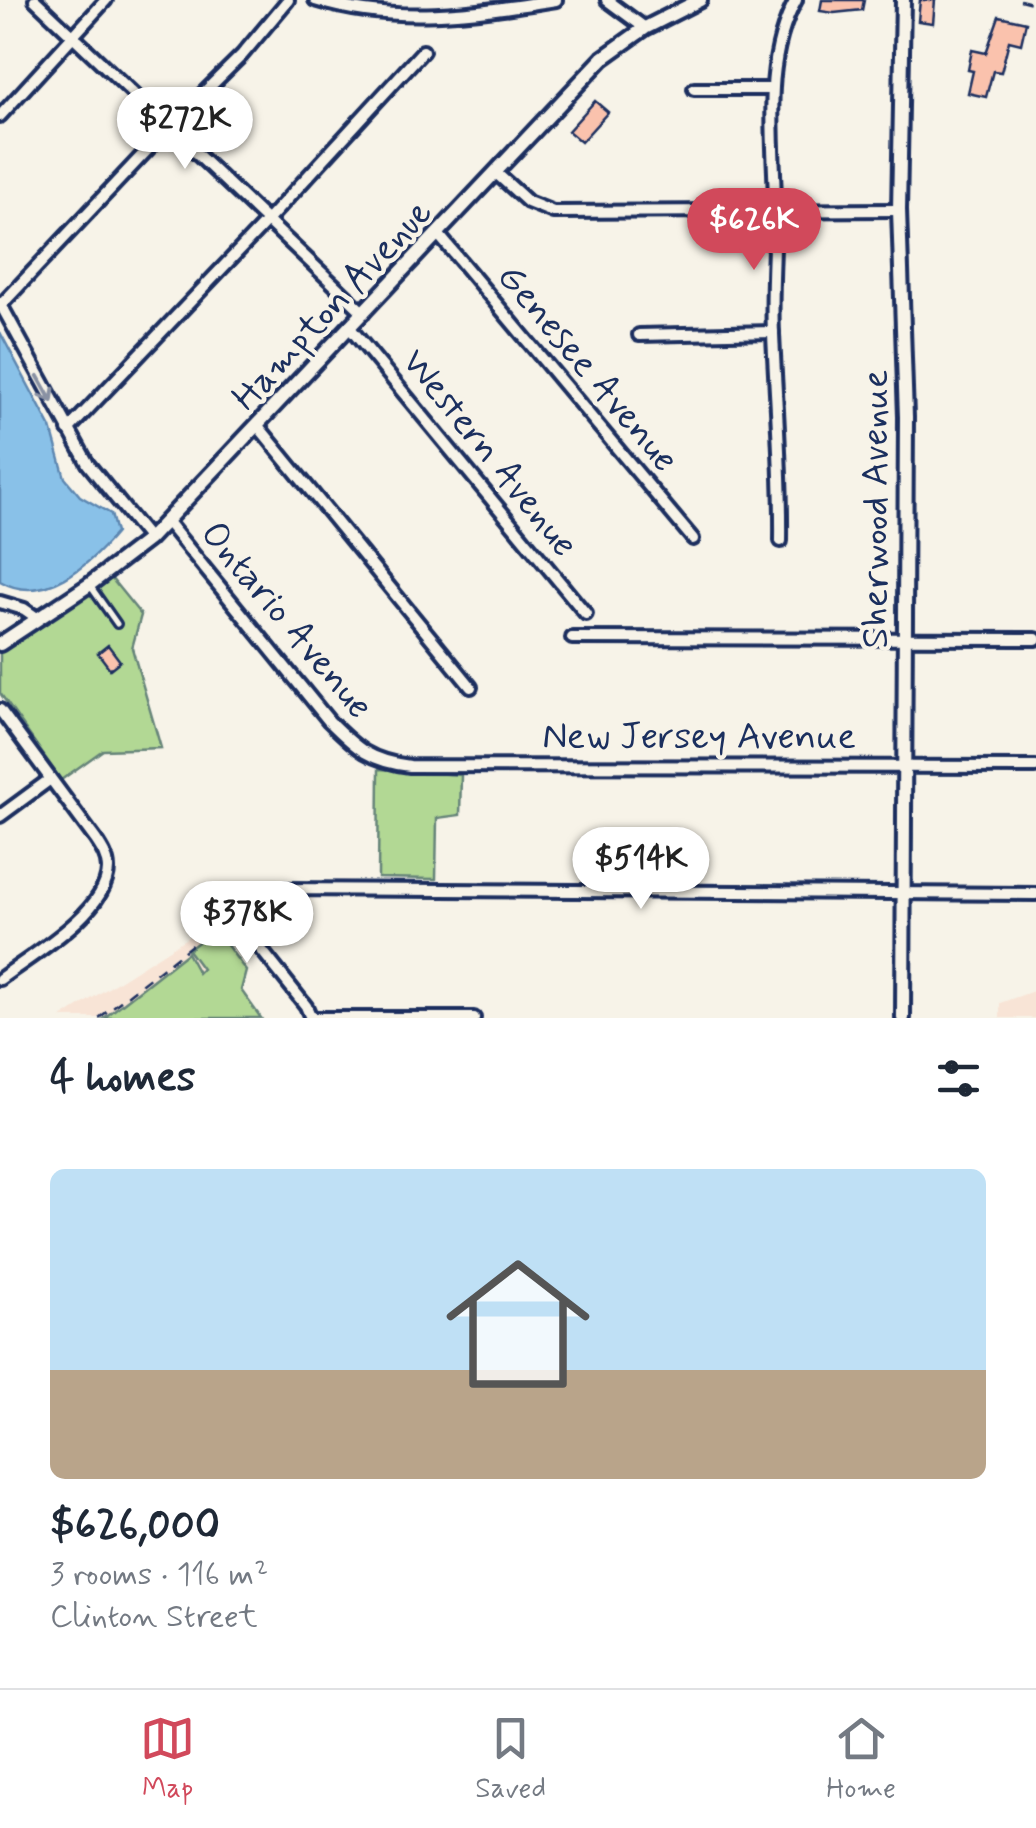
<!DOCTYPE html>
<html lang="en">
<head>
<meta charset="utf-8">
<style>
  body { margin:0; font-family:Mynerve,sans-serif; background:#f2f2f3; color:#1f2937; height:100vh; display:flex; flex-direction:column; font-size:38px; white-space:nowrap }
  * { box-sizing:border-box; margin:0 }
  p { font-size:32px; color:#747a83 }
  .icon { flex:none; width:55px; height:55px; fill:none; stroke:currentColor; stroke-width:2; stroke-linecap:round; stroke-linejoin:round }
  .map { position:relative; height:1018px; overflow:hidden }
  .panel { display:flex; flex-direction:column; background:#fff; flex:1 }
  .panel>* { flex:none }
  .price { position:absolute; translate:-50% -85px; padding:0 22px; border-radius:35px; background:#fff; color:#222; font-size:32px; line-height:65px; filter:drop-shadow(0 2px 5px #0008) }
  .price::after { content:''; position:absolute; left:50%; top:60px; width:30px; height:22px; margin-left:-15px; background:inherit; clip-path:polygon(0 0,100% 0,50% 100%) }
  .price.on { background:#d1495b; color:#fff }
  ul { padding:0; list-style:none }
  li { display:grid; align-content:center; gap:20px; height:530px; padding:0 50px }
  li span { display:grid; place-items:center; height:310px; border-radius:15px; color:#555 }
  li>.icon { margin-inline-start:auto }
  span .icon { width:180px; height:180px; fill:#fffc; stroke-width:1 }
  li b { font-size:42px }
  h2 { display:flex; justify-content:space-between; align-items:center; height:120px; padding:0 50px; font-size:42px }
  .dock { display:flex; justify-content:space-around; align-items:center; height:140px; border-top:2px solid #e0e1e3; background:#fff; font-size:28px; color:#747a83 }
  .dock a { display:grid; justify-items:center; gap:5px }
  .dock .on { color:#d1495b }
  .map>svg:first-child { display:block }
  .built { fill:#f8e4d6 }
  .green { fill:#b2d894; stroke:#668479; stroke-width:2.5 }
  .water { fill:#89c1e8; stroke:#5d87b1; stroke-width:2.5 }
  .building { fill:#fac2ad; stroke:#1b2f5e; stroke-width:2.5 }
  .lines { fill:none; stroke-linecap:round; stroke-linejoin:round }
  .service-casing { stroke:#1b2f5e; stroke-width:12 }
  .minor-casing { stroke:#1b2f5e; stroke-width:18 }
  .tertiary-casing { stroke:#1b2f5e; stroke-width:20 }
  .path { stroke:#1b2f5e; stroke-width:2.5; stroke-dasharray:10 8; stroke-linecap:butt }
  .service { stroke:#f7f3e8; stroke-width:5 }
  .minor { stroke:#f7f3e8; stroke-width:10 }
  .tertiary { stroke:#f7f3e8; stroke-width:12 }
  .oneway { stroke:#8991a3 }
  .labels { text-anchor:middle; stroke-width:9; stroke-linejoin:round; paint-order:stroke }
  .street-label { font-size:38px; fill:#1b2f5e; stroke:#f7f3e8 }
</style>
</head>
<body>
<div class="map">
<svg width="1036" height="1018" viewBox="0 0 1036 1018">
  <rect width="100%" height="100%" fill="#f7f3e8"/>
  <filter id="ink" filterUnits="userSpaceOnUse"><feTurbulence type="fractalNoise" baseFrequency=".01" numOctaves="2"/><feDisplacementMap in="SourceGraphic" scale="20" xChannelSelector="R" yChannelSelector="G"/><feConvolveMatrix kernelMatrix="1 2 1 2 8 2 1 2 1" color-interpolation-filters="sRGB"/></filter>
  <g filter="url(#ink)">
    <!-- built -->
    <g class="built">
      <path d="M210,923L246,971L241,990L261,1018H61Z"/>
      <path d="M1036,990V1018H1000V1003Z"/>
    </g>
    <!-- green -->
    <g class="green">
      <path d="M111,578L141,615L132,648L161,748L103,750L61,780L0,693V652Z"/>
      <path d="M379,769L461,775L460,815L437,818L436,879L378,878Z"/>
      <path d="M215,929L246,971L241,990L261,1018H104L187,953L198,973L202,969L188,950Z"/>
    </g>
    <!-- water -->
    <path class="water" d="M0,332L51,428L65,478L80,496L111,514L116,533C90,564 44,607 0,581Z"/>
    <!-- building -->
    <g class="building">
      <path d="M822,0H864L862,10L834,13L820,11Z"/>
      <path d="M920,0H935L933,23L918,21Z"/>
      <path d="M999,16L1026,22L1021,44L1009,41L1001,72L993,71L986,97L968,93L973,71L968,70L972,50L986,53Z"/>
      <path d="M595,101L608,112L581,142L568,131Z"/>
      <path d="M108,645L120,661L110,669L98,653Z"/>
    </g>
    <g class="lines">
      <defs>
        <path id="service" d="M91,587L117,624"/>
        <g id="minor">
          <path d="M35,0L364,313"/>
          <path d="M315,0C396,25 474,13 556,0"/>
          <path d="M607,0L645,28"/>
          <path d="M694,89H772"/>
          <path d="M0,116L106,0"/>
          <path d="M495,172L528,202L553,212L899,210"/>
          <path d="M438,234L693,539"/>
          <path d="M0,303L88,464L149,539"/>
          <path d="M1,305L168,128L242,55L288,0"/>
          <path d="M350,328L586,614"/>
          <path d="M639,335L773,332"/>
          <path d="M258,426L471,687"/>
          <path d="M68,430L266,222L423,51"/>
          <path d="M167,522L329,721C357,749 370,761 410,766L1036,767"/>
          <path d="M781,541C782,472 776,404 773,334C771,291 775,247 775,203C774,136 762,61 796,0"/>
          <path d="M0,602L24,609L37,618"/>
          <path d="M572,638L1036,639"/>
          <path d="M0,710L96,840C102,849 108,858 108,869C107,912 32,955 0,979"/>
          <path d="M0,816L49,780"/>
          <path d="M311,1018L306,1006L230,910L229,901L237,892L282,889L1036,894"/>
          <path d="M311,1018H474"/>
        </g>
        <g id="tertiary">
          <path d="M903,0L899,210L906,417L903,1018"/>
          <path d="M0,644L89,585L149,539L603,58L645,28L700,0"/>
        </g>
      </defs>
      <!-- service casing -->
      <use href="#service" class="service-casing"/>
      <!-- minor casing -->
      <use href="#minor" class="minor-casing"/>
      <!-- tertiary casing -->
      <use href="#tertiary" class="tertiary-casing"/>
      <!-- path -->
      <g class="path">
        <path d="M1020,0L1036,4"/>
        <path d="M99,1018L222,921"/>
      </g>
      <!-- service -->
      <use href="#service" class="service"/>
      <!-- minor -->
      <use href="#minor" class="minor"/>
      <!-- tertiary -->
      <use href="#tertiary" class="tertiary"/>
    </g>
    <!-- one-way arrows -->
    <defs><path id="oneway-shaft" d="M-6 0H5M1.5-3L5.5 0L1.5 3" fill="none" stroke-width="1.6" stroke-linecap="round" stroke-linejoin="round" transform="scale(2.5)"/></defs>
    <use class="oneway" href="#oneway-shaft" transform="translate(45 389) rotate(61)"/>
  </g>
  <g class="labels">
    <!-- street labels -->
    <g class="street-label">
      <text transform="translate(331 304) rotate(-47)" y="13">Hampton Avenue</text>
      <text transform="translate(589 367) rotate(50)" y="13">Genesee Avenue</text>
      <text transform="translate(491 452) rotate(51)" y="13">Western Avenue</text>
      <text transform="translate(874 509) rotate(-90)" y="13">Sherwood Avenue</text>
      <text transform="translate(288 619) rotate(50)" y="13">Ontario Avenue</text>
      <text x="699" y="748">New Jersey Avenue</text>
    </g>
  </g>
</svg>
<b class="price" style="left:185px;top:172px">$272K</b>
<b class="price on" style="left:754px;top:273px">$626K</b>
<b class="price" style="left:641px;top:912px">$514K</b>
<b class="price" style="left:247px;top:966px">$378K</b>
</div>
<section class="panel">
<h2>4 homes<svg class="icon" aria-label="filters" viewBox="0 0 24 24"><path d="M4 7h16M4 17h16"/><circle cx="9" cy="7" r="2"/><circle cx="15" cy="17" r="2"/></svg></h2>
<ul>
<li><span style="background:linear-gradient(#bfe0f5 65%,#b9a48a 0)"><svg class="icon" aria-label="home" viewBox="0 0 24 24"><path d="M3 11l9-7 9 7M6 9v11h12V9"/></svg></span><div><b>$626,000</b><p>3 rooms · 116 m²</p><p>Clinton Street</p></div></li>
</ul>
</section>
<nav class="dock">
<a class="on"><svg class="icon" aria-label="map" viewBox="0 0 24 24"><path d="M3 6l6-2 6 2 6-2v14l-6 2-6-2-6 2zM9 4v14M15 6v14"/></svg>Map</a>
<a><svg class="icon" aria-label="saved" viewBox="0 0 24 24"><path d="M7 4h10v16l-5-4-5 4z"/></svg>Saved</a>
<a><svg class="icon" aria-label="home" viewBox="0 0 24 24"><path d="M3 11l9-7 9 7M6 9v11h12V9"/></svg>Home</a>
</nav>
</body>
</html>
